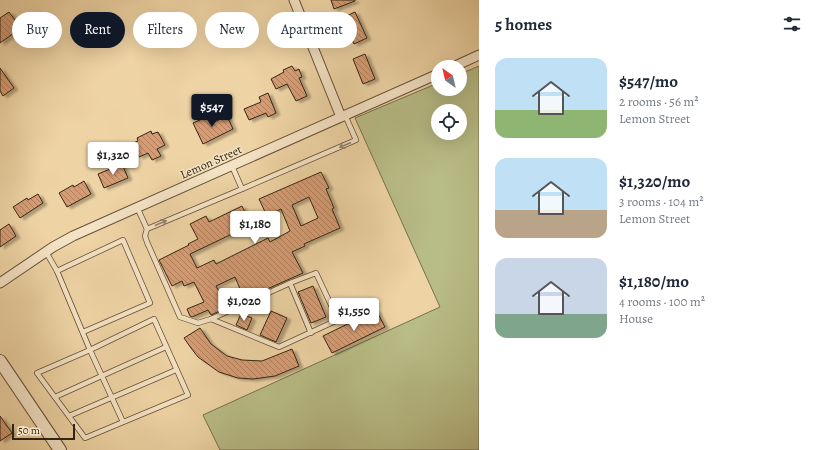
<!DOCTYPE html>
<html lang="en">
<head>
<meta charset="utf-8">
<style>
  body { margin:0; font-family:Alegreya,serif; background:#f6f6f7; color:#1f2937; height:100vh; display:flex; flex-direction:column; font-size:15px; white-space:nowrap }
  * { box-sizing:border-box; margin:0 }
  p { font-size:13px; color:#747a83 }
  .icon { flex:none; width:22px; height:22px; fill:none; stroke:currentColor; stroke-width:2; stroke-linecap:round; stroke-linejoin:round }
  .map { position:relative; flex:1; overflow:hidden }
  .side { display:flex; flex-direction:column; background:#fff; width:340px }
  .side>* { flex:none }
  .banner { position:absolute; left:12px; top:12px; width:380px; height:36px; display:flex; gap:8px }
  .needle { width:26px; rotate:326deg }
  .buttons { position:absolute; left:431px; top:60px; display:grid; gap:8px }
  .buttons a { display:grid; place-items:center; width:36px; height:36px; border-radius:50%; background:#fff; box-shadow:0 4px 16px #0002; font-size:20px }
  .scale { position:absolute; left:12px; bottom:10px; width:63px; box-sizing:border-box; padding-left:4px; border:2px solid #352613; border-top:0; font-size:11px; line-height:14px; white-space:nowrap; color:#352613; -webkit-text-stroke:3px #f4e2c4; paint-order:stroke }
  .price { position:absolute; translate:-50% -34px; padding:0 9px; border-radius:4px; background:#fff; color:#222; font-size:13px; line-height:26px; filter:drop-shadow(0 1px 2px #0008) }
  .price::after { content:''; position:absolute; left:50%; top:24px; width:12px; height:9px; margin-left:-6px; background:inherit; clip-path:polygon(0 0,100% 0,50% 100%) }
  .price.active { background:#111827; color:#fff }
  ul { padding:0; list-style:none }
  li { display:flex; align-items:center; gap:12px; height:100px; padding:0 16px }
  li span { display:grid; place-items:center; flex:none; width:112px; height:80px; border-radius:12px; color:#555 }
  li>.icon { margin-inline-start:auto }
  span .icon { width:48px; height:48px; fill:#fffc; stroke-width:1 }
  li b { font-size:17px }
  h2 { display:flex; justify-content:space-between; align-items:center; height:48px; padding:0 16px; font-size:17px }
  .chip { padding:0 14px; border-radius:18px; background:#fff; box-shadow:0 4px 16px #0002; font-size:14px; line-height:36px }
  .chip.active { background:#111827; color:#fff }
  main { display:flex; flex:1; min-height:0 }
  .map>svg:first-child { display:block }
  .grass { fill:#b8bc86; stroke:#76714c; fill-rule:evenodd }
  .building { fill:url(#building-back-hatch); stroke:#352613; fill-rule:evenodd; filter:url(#shadow) }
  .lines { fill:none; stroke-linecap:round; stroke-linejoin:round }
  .service-casing { stroke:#635137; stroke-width:6 }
  .minor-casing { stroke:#635137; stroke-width:11 }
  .tertiary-casing { stroke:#635137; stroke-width:14 }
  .service { stroke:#f4e2c4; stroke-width:4.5 }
  .minor { stroke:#f4e2c4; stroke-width:9 }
  .tertiary { stroke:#f4e2c4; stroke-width:12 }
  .oneway { stroke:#94846c }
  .labels { text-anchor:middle; stroke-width:3; stroke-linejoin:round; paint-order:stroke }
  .street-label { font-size:12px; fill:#352613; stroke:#f4e2c4 }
</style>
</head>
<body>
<main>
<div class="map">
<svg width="479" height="450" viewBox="0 0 479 450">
  <defs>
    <pattern id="building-back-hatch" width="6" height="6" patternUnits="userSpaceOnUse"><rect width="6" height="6" fill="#d79c73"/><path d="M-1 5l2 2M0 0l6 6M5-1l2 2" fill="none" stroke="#af7f5d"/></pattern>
    <filter id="shadow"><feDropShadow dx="4" dy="2" stdDeviation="1" flood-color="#0004"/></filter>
  </defs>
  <rect width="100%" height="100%" fill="#eed3a4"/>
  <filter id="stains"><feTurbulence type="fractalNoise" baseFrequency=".005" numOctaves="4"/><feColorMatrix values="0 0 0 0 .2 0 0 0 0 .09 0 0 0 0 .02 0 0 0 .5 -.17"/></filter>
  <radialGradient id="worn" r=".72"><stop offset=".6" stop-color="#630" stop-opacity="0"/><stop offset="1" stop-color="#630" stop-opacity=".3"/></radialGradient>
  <!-- grass -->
  <path class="grass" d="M479,66V450H220L203,415L440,307L355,118L438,83V89H460V74ZM438,111H460V133H438Z"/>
  <!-- building -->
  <g class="building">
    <path d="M331,0H355V1L334,9Z"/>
    <path d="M9,12L21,28L0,43V18Z"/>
    <path d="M355,12L367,38L354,44L350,36L348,37L345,31L341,33L336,21Z"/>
    <path d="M365,54L375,79L363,84L353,59Z"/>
    <path d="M292,66L295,71L299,69L302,77L299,78L307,96L296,101L287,84L276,89L271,79L284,72L283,70Z"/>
    <path d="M0,68L14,88L3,96L0,91Z"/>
    <path d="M268,93L276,113L268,117L266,113L249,120L244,109L261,102L259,97Z"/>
    <path d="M211,115L214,122L227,116L233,129L203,144L193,123Z"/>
    <path d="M151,131L152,134L158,132L165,145L157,149L161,156L152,160L148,153L139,157L133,143L138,141L137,138Z"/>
    <path d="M122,164L128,178L104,188L98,174Z"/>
    <path d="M321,172L329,188L326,189L334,208L332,209L340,228L304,244L305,246L292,252L303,273L247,298L248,296L244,298L235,277L216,286L228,307L211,315L208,310L192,317L190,316L187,309L204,302L194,282L184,286L182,281L172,286L159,260L189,245L188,244L198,239L190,224L206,216L209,222L242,206L251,225L190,254L197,268L214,260L216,264L268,238L270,242L290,231L281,209L267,216L259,199ZM309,197L318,218L301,226L292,205Z"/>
    <path d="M84,181L91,194L67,207L59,193L73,185L74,187Z"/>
    <path d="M38,194L43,203L20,218L13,207L27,198L28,200Z"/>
    <path d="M9,224L16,236L0,247V230Z"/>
    <path d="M313,286L326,317L311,323L298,292Z"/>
    <path d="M376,310L385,327L332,353L323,336Z"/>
    <path d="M271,311L287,318L276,342L260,335Z"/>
    <path d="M241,314L252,318L247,330L236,325Z"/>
    <path d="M200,328L211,344L227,356L242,360L262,361L292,349L299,366L275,376L253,379L238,378L219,372L198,357L191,348L184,338Z"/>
    <path d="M0,416L12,433L0,441Z"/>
  </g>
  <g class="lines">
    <defs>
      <g id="service">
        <path d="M232,166L242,189L356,140L345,115"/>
        <path d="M137,207L147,229L242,189"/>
        <path d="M147,229L145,236L147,242L180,317L198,323L211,319L279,347L370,305"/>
        <path d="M46,252L57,271L90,350L37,373L85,438L188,395L154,319L90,350L123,422"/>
        <path d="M57,271L123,240L150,303L83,332"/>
        <path d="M290,283L316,273L338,320"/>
        <path d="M211,319L290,283L311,333"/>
        <path d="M55,397L166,347"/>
        <path d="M69,416L176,370"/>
      </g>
      <g id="minor">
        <path d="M294,0L341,117"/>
        <path d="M453,67L479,55"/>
        <path d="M0,283L53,247L73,236L438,74"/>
      </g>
      <path id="tertiary" d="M0,361L60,450"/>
    </defs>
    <!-- service casing -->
    <use href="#service" class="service-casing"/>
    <!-- minor casing -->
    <use href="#minor" class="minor-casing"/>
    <!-- tertiary casing -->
    <use href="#tertiary" class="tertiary-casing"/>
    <!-- service -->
    <use href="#service" class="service"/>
    <!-- minor -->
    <use href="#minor" class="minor"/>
    <!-- tertiary -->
    <use href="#tertiary" class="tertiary"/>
  </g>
  <!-- one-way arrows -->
  <defs><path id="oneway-shaft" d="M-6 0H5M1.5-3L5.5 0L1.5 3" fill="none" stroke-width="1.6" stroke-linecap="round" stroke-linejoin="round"/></defs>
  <g class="oneway">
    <use href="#oneway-shaft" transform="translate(345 145) rotate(157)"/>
    <use href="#oneway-shaft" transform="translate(161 223) rotate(-23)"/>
  </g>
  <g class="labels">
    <!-- street labels -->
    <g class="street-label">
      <text transform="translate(211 162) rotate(-24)" y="4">Lemon Street</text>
    </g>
  </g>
  <rect width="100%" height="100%" filter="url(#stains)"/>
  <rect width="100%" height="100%" fill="url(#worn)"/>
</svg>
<div class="buttons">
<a><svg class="needle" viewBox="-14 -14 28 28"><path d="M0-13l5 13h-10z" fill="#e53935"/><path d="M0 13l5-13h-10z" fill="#747a83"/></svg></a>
<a><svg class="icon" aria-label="locate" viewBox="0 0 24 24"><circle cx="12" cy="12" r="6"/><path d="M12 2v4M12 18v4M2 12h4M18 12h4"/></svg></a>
</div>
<div class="scale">50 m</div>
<b class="price active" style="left:212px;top:128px">$547</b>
<b class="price" style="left:113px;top:176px">$1,320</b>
<b class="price" style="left:255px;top:245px">$1,180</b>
<b class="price" style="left:244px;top:322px">$1,020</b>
<b class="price" style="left:354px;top:332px">$1,550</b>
<div class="banner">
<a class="chip">Buy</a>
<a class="chip active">Rent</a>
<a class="chip">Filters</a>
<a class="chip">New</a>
<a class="chip">Apartment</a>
</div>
</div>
<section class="side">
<h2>5 homes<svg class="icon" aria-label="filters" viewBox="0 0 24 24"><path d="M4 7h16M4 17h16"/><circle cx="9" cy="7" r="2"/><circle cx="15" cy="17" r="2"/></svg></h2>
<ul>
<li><span style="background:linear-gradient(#bfe0f5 65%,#8fb573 0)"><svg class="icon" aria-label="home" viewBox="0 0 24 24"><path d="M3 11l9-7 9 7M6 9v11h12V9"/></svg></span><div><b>$547/mo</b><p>2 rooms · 56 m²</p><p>Lemon Street</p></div></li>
<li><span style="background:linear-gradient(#bfe0f5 65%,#b9a48a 0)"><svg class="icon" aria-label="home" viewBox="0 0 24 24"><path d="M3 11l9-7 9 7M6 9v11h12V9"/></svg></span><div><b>$1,320/mo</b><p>3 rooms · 104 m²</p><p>Lemon Street</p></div></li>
<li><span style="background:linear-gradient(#c9d6e8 70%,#7fa58c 0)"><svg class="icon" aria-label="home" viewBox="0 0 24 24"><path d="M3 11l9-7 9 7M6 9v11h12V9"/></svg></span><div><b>$1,180/mo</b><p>4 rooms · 100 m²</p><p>House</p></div></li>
</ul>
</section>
</main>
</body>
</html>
